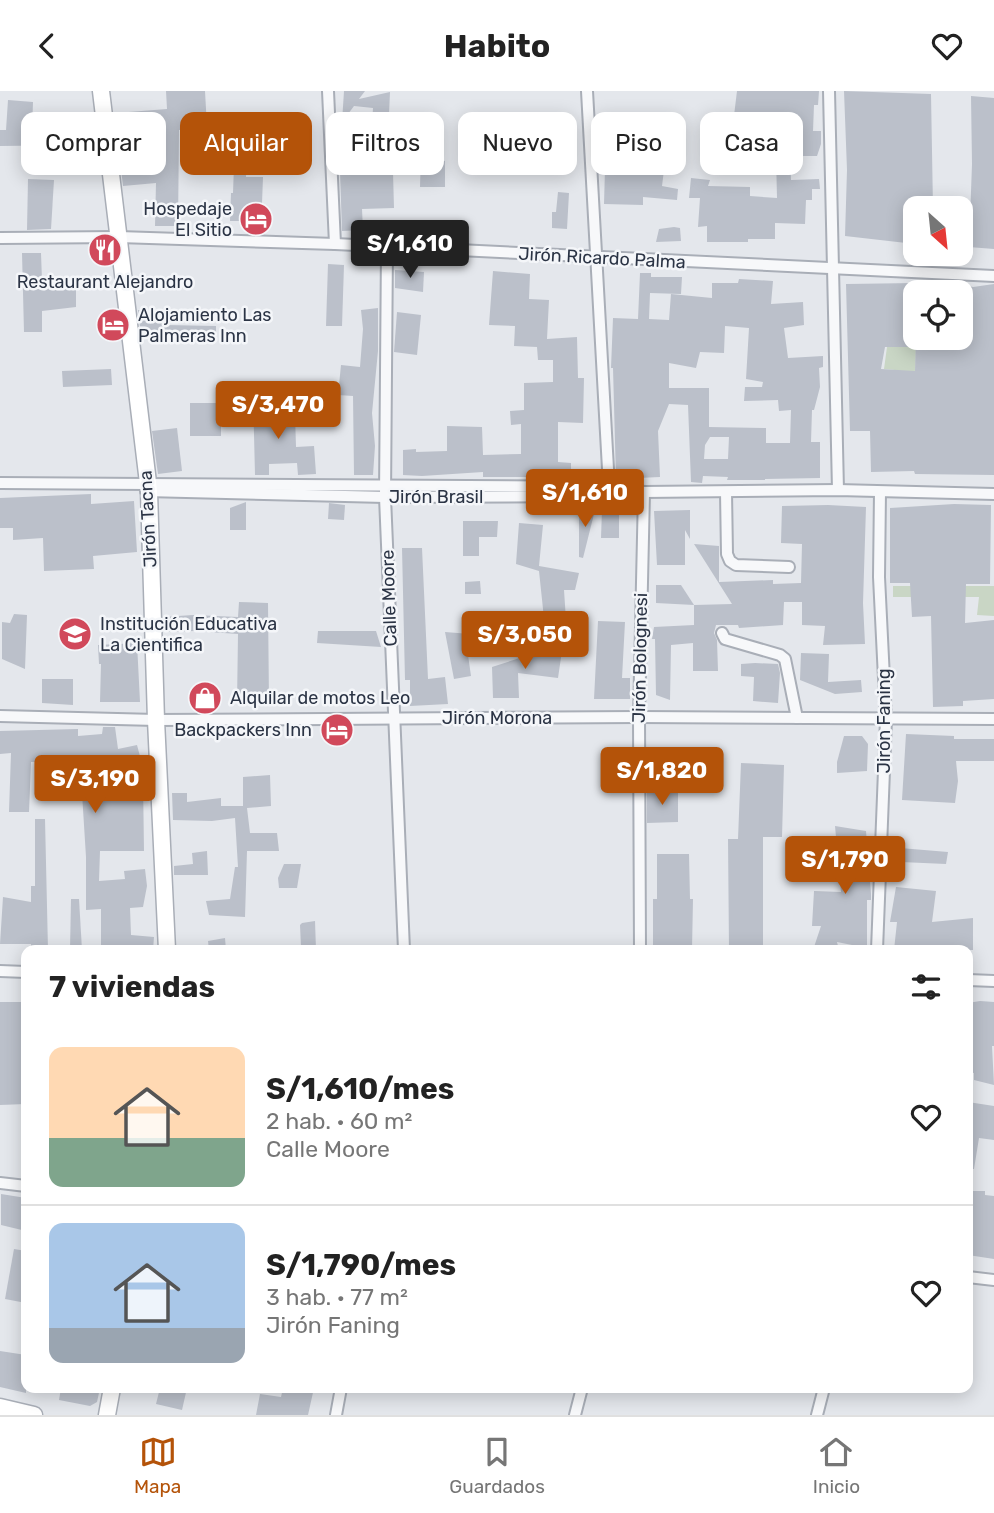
<!DOCTYPE html>
<html lang="es">
<head>
<meta charset="utf-8">
<style>
  body { margin:0; font-family:Rubik,sans-serif; background:#f6f6f6; color:#222; height:100vh; display:flex; flex-direction:column; font-size:26px; white-space:nowrap }
  * { box-sizing:border-box; margin:0 }
  p { font-size:23px; color:#767676 }
  .icon { flex:none; width:38px; height:38px; fill:none; stroke:currentColor; stroke-width:2; stroke-linecap:round; stroke-linejoin:round }
  .map { position:relative; flex:1; overflow:hidden }
  .side { position:absolute; left:21px; top:854px; width:952px; height:448px; display:flex; flex-direction:column; background:#fff; border-radius:14px; box-shadow:0 4px 18px #0003 }
  .side>* { flex:none }
  .guide { position:absolute; left:21px; top:21px; width:952px; height:63px; display:flex; gap:14px }
  .needle { width:46px; rotate:153deg }
  .fabs { position:absolute; left:903px; top:105px; display:grid; gap:14px }
  .fabs a { display:grid; place-items:center; width:70px; height:70px; border-radius:14px; background:#fff; box-shadow:0 4px 18px #0003; font-size:35px }
  .price { position:absolute; translate:-50% -60px; padding:0 16px; border-radius:7px; background:#b45309; color:#fff; font-size:23px; line-height:46px; filter:drop-shadow(0 2px 4px #0008) }
  .price::after { content:''; position:absolute; left:50%; top:42px; width:21px; height:16px; margin-left:-10px; background:inherit; clip-path:polygon(0 0,100% 0,50% 100%) }
  .price.on { background:#222; color:#fff }
  ul { padding:0; list-style:none }
  li { display:flex; align-items:center; gap:21px; height:175px; padding:0 28px }
  li+li { border-top:2px solid #e0e0e0 }
  li span { display:grid; place-items:center; flex:none; width:196px; height:140px; border-radius:14px; color:#555 }
  li>.icon { margin-inline-start:auto }
  span .icon { width:84px; height:84px; fill:#fffc; stroke-width:1 }
  li b { font-size:30px }
  h2 { display:flex; justify-content:space-between; align-items:center; height:84px; padding:0 28px; font-size:30px }
  .chip { padding:0 24px; border-radius:14px; background:#fff; box-shadow:0 4px 18px #0003; font-size:24px; line-height:63px }
  .chip.on { background:#b45309; color:#fff }
  header { display:flex; justify-content:space-between; align-items:center; height:91px; padding:0 28px; background:#fff; font-size:32px; font-weight:700 }
  .tab-bar { display:flex; justify-content:space-around; align-items:center; height:98px; border-top:2px solid #e0e0e0; background:#fff; font-size:19px; color:#767676 }
  .tab-bar a { display:grid; justify-items:center; gap:4px }
  .tab-bar .on { color:#b45309 }
  .map>svg:first-child { display:block }
  .green { fill:#c9d6c5 }
  .building { fill:#bbc0ca; fill-rule:evenodd }
  .lines { fill:none; stroke-linecap:round; stroke-linejoin:round }
  .street-casing { stroke:#a9aeb7; stroke-width:14 }
  .secondary-casing { stroke:#a9aeb7; stroke-width:19 }
  .street { stroke:#f7f8fa; stroke-width:10 }
  .secondary { stroke:#fff; stroke-width:16 }
  .labels { text-anchor:middle; stroke-width:5; stroke-linejoin:round; paint-order:stroke }
  .poi-label { font-size:18px; fill:#2b3445; stroke:#f4f6f9; text-anchor:start }
  .street-label { font-size:18px; fill:#2b3445; stroke:#f4f6f9 }
</style>
</head>
<body>
<header><svg class="icon" aria-label="back" viewBox="0 0 24 24"><path d="M15 5l-7 7 7 7"/></svg>Habito<svg class="icon" aria-label="heart" viewBox="0 0 24 24"><path d="M12 20l-8-8c-3-5 5-10 8-4 3-6 11-1 8 4z"/></svg></header>
<div class="map">
<svg width="994" height="1324" viewBox="0 0 994 1324">
  <rect width="100%" height="100%" fill="#e4e7ec"/>
  <!-- green -->
  <g class="green">
    <path d="M887,256H916L915,293L895,279L884,278Z"/>
    <path d="M893,495H994V525L977,524L979,506H893Z"/>
  </g>
  <!-- building -->
  <g class="building">
    <path d="M166,0H205L207,36L179,39L178,135H155L156,92L123,95L121,78L156,77L157,36L118,39L116,22L167,18Z"/>
    <path d="M344,0H365L359,8L390,1L388,46H392L394,117L362,118L363,139L342,140L340,81L356,80L355,47H371L373,17L354,15L342,31Z"/>
    <path d="M737,0H819L818,14H814L813,40H821V53L817,65H790L791,89L819,88L820,98H812V109H806L805,133L775,132V148H748V151H707V135L698,136L700,107H689L691,87L710,89L708,95L750,96V105L777,107L776,65L740,64L741,42L732,41Z"/>
    <path d="M844,0L931,3L933,117L915,115V153L845,145L847,79Z"/>
    <path d="M971,5L994,7V158L969,156L972,73Z"/>
    <path d="M8,9L33,11L32,40L83,36L84,54L0,55V39H6Z"/>
    <path d="M570,43L572,73L545,75L544,46Z"/>
    <path d="M235,46H247L246,86H263L261,139L247,138L248,130H230L231,102H233Z"/>
    <path d="M421,63L445,70V96H420Z"/>
    <path d="M605,78L664,79L662,95L678,98L677,109L643,106V114L604,113Z"/>
    <path d="M28,88L54,89L51,138L27,139Z"/>
    <path d="M558,101L569,102L567,138L552,137V121H556Z"/>
    <path d="M674,136L680,137L681,150L656,151L659,138Z"/>
    <path d="M22,162H41L42,189L76,188V216L42,220V241H24Z"/>
    <path d="M328,173L344,174L342,235H326Z"/>
    <path d="M395,179L424,181L423,201L395,197Z"/>
    <path d="M493,180L530,183L529,208L549,209L547,248L577,246L578,287H584L583,332L558,331V371L571,372V386H483V381L422,385L403,384V359L416,358V361L447,360V335L482,336L483,364L521,363V333L511,334L510,320L524,319V292L553,291V269H538L537,256L514,255L515,235L489,234Z"/>
    <path d="M640,182H651V186H682L681,203L650,202L649,228L669,229L671,203L712,207V192H738L739,188L773,190L771,213L803,211L804,234L784,237L788,267L823,265V276L819,277L820,296L814,319H812L811,351H820V387L765,388V389H727L728,386L703,385L702,392L691,391L688,314L669,313L658,340L660,386L616,388L613,277H611L613,227L638,228ZM725,235L749,237L746,288L763,291L762,296H745L744,310L778,309L779,320L791,319L790,352H766V337L709,336V297H669V272L696,277L700,261L724,262ZM710,346H729L728,368H704L705,354Z"/>
    <path d="M943,190L973,196L994,193V384L915,383L914,380L871,381L870,340H850L846,193L915,192V256H885L881,278L915,280L916,247H961V201H942Z"/>
    <path d="M378,217V260L372,322L375,355L373,384H354L353,305L338,304L341,274L360,276L363,238L361,219Z"/>
    <path d="M138,219H147L166,234L216,235V247L141,245Z"/>
    <path d="M397,221L421,224L417,264L394,261Z"/>
    <path d="M111,278L112,294L63,296L62,280Z"/>
    <path d="M253,303H267L266,324L295,323L296,356L314,355L316,383L298,384L297,372L269,373V384H255Z"/>
    <rect x="190" y="312" width="31" height="33"/>
    <path d="M177,337L182,380L158,383L152,340Z"/>
    <path d="M91,403V413L134,410L137,461L93,465L94,478L44,480L43,447L13,449V437H0V407Z"/>
    <path d="M246,411V439H230V417Z"/>
    <path d="M329,412L345,414L344,429L328,428Z"/>
    <path d="M954,413L991,414L990,493H966L965,532L994,529V608L963,610V615L933,616L931,525L912,526L910,492H890V417Z"/>
    <path d="M828,414L866,416L863,512L865,553L823,554L825,535L802,534V511H784L783,534L739,537L738,534H716L714,542L717,549L718,580H693V552L671,554L670,609L656,604L655,548H652L654,536L694,534V514L732,513L694,453L719,455V491L773,489V493L801,492L802,453L781,452L782,415Z"/>
    <path d="M579,419H595L583,467L579,466Z"/>
    <path d="M602,419H619V447H601Z"/>
    <path d="M690,419V448L685,439V474H657L654,420Z"/>
    <path d="M463,430H498L497,446H479V465H463Z"/>
    <path d="M519,432L543,434L539,475L579,482L575,499H564L566,529L563,549L497,547V526H520L519,542L545,537L539,480L516,473Z"/>
    <path d="M402,457H422L428,588L445,586L448,613L410,615V589H405Z"/>
    <path d="M480,490L481,503H465V491Z"/>
    <path d="M656,494H681L694,514L656,512Z"/>
    <path d="M239,511L268,512L269,612H237L238,543L194,540L164,541L163,526L193,524L238,526Z"/>
    <path d="M14,523L27,524L25,578L2,568V531L10,532Z"/>
    <path d="M598,530L625,531L622,587H630V608H594Z"/>
    <path d="M318,540H376L381,556L317,552Z"/>
    <path d="M445,541L470,543L468,564L471,585L454,588Z"/>
    <path d="M137,552L140,611H100L101,573H99L98,554Z"/>
    <path d="M563,553L558,587L518,582L519,607H493L492,576Z"/>
    <path d="M801,562L829,563L828,591L861,589L862,601L835,603L800,589Z"/>
    <path d="M755,572L778,573L780,582L778,612L753,610L754,586L741,585V573Z"/>
    <path d="M42,588H73V614L42,612Z"/>
    <path d="M103,636H115L118,658L137,654L142,673H148V675L145,690H143L144,760H100L99,790L125,788L124,780L145,778L147,795L143,816L130,817L131,844L154,846L153,859H101V818L86,819V766L80,670L31,671L29,721H9L11,662L0,663V640L78,638V645L102,643Z"/>
    <path d="M906,643L954,645V648H994V670H956L958,690L955,712L902,709Z"/>
    <path d="M844,645H862L868,653L867,680L837,682V671Z"/>
    <path d="M741,672L784,674L782,746H763V859H729L728,748H738Z"/>
    <path d="M270,684L271,715L247,717L250,742H277L279,760H247L245,826L209,824L206,810L230,808L235,776H238L235,727L212,730L173,729L172,702H187V711L221,707V715H243V686Z"/>
    <path d="M647,700H678V731L647,732Z"/>
    <path d="M35,728H45L48,859H31V853H0L3,806L31,811V795H35Z"/>
    <path d="M835,735L866,740L871,803V809H867V857L837,851L839,859H813L821,835H812L814,800L841,801Z"/>
    <path d="M900,757L948,761L946,773L901,771Z"/>
    <path d="M207,760L208,784H174V775L193,773L192,762Z"/>
    <path d="M657,763H689L690,808H693L692,859H653V808H657Z"/>
    <path d="M284,773H301L297,797H279L278,787Z"/>
    <path d="M896,796L936,800L932,831L973,827V859H894L897,831H890Z"/>
    <path d="M71,808H79L82,859H70Z"/>
    <path d="M315,830L316,859L301,856L300,834L302,832Z"/>
    <path d="M225,847L226,859H209L208,850Z"/>
    <path d="M980,910L994,911V955H992L994,994L974,989V982L968,981V912Z"/>
    <path d="M0,911H26V1013L0,1014Z"/>
    <path d="M968,1011L994,1015V1049L979,1047L974,1078H968Z"/>
    <path d="M969,1100H985V1104L994,1105V1168L968,1164Z"/>
    <path d="M1,1103L26,1107V1140L1,1134Z"/>
    <path d="M14,1158L26,1160V1212L5,1208Z"/>
    <path d="M0,1260L26,1264V1302L0,1296Z"/>
    <path d="M61,1297H100L97,1311L90,1315L59,1309Z"/>
    <path d="M160,1297H187L182,1319L156,1313Z"/>
    <path d="M283,1297H314L308,1324H256L260,1303L281,1306Z"/>
  </g>
  <g class="lines">
    <defs>
      <g id="street">
        <path d="M328,0L335,153"/>
        <path d="M829,0L838,399"/>
        <path d="M0,147L119,146L335,153L994,185"/>
        <path d="M387,155L385,406L404,859"/>
        <path d="M0,392L609,396L587,0"/>
        <path d="M146,400L385,406L587,405L599,403L609,396L644,401L838,399L994,403"/>
        <path d="M726,401L727,463L730,470L736,474L789,476"/>
        <path d="M722,542L725,548L780,564L785,568L797,627"/>
        <path d="M0,625L156,629L639,626L994,628"/>
        <path d="M640,859L639,626L644,401"/>
        <path d="M877,859L886,628L879,486L880,401"/>
        <path d="M0,880L26,881"/>
        <path d="M968,889L994,890"/>
        <path d="M0,1092L26,1095"/>
        <path d="M968,1186L994,1189"/>
        <path d="M336,1324L341,1297"/>
        <path d="M575,1324L582,1297"/>
        <path d="M817,1324L824,1297"/>
      </g>
      <g id="secondary">
        <path d="M101,0L149,400L156,629L167,859"/>
        <path d="M0,1316L34,1324"/>
        <path d="M107,1324L112,1297"/>
      </g>
    </defs>
    <!-- street casing -->
    <use href="#street" class="street-casing"/>
    <!-- secondary casing -->
    <use href="#secondary" class="secondary-casing"/>
    <!-- street -->
    <use href="#street" class="street"/>
    <!-- secondary -->
    <use href="#secondary" class="secondary"/>
  </g>
  <!-- icons -->
  <defs>
    <symbol id="hotel-disc" viewBox="-11 -11 22 22"><circle r="9.5" fill="#d1495b" stroke="#f4f6f9"/><path d="M-6-4.5h1.5V1H6V5H4.5V3h-9V5H-6ZM-4 0a1.8 1.8 0 1 1 3.6 0ZM.5 0V-2.5h3Q6-2.5 6 0Z" fill="#fff"/></symbol>
    <symbol id="restaurant-disc" viewBox="-11 -11 22 22"><circle r="9.5" fill="#d1495b" stroke="#f4f6f9"/><path d="M-5-6h1v4h1v-4h1v4h1v-4h1v5L-1.5 .5V6h-2V.5L-5-1ZM5-6V6H3V1.5H1.5Q1.5-4 5-6Z" fill="#fff"/></symbol>
    <symbol id="school-disc" viewBox="-11 -11 22 22"><circle r="9.5" fill="#d1495b" stroke="#f4f6f9"/><path d="M0-5L7-2L0 1L-7-2ZM-4 1L0 2.5L4 1V4Q0 6-4 4Z" fill="#fff"/></symbol>
    <symbol id="shop-disc" viewBox="-11 -11 22 22"><circle r="9.5" fill="#d1495b" stroke="#f4f6f9"/><path d="M-5-2.5h2.3a2.7 3.5 0 0 1 5.4 0H5L5.5 6h-11ZM-1.5-2.5h3a1.5 2.3 0 0 0-3 0Z" fill="#fff"/></symbol>
  </defs>
  <g fill-rule="evenodd">
    <use href="#hotel-disc" x="237" y="109" width="38" height="38"/>
    <use href="#restaurant-disc" x="86" y="140" width="38" height="38"/>
    <use href="#hotel-disc" x="94" y="215" width="38" height="38"/>
    <use href="#school-disc" x="56" y="524" width="38" height="38"/>
    <use href="#shop-disc" x="186" y="588" width="38" height="38"/>
    <use href="#hotel-disc" x="318" y="620" width="38" height="38"/>
  </g>
  <g class="labels">
    <!-- poi labels -->
    <g class="poi-label">
      <text x="232" y="124" text-anchor="end">Hospedaje<tspan x="232" dy="21">El Sitio</tspan></text>
      <text x="105" y="197" text-anchor="middle">Restaurant Alejandro</text>
      <text x="138" y="230">Alojamiento Las<tspan x="138" dy="21">Palmeras Inn</tspan></text>
      <text x="100" y="539">Institución Educativa<tspan x="100" dy="21">La Cientifica</tspan></text>
      <text x="230" y="613">Alquilar de motos Leo</text>
      <text x="312" y="645" text-anchor="end">Backpackers Inn</text>
    </g>
    <!-- street labels -->
    <g class="street-label">
      <text transform="translate(602 167) rotate(3)" y="6">Jirón Ricardo Palma</text>
      <text x="436" y="412">Jirón Brasil</text>
      <text transform="translate(148 428) rotate(-93)" y="6">Jirón Tacna</text>
      <text transform="translate(389 507) rotate(-92)" y="6">Calle Moore</text>
      <text transform="translate(640 567) rotate(-89)" y="6">Jirón Bolognesi</text>
      <text x="497" y="633">Jirón Morona</text>
      <text transform="translate(884 630) rotate(-90)" y="6">Jirón Faning</text>
    </g>
  </g>
</svg>
<div class="fabs">
<a><svg class="needle" viewBox="-14 -14 28 28"><path d="M0-13l5 13h-10z" fill="#e53935"/><path d="M0 13l5-13h-10z" fill="#767676"/></svg></a>
<a><svg class="icon" aria-label="locate" viewBox="0 0 24 24"><circle cx="12" cy="12" r="6"/><path d="M12 2v4M12 18v4M2 12h4M18 12h4"/></svg></a>
</div>
<b class="price on" style="left:410px;top:189px">S/1,610</b>
<b class="price" style="left:278px;top:350px">S/3,470</b>
<b class="price" style="left:585px;top:438px">S/1,610</b>
<b class="price" style="left:525px;top:580px">S/3,050</b>
<b class="price" style="left:662px;top:716px">S/1,820</b>
<b class="price" style="left:95px;top:724px">S/3,190</b>
<b class="price" style="left:845px;top:805px">S/1,790</b>
<div class="guide">
<a class="chip">Comprar</a>
<a class="chip on">Alquilar</a>
<a class="chip">Filtros</a>
<a class="chip">Nuevo</a>
<a class="chip">Piso</a>
<a class="chip">Casa</a>
</div>
<section class="side">
<h2>7 viviendas<svg class="icon" aria-label="filters" viewBox="0 0 24 24"><path d="M4 7h16M4 17h16"/><circle cx="9" cy="7" r="2"/><circle cx="15" cy="17" r="2"/></svg></h2>
<ul>
<li><span style="background:linear-gradient(#ffd9b3 65%,#7fa58c 0)"><svg class="icon" aria-label="home" viewBox="0 0 24 24"><path d="M3 11l9-7 9 7M6 9v11h12V9"/></svg></span><div><b>S/1,610/mes</b><p>2 hab. · 60 m²</p><p>Calle Moore</p></div><svg class="icon" aria-label="heart" viewBox="0 0 24 24"><path d="M12 20l-8-8c-3-5 5-10 8-4 3-6 11-1 8 4z"/></svg></li>
<li><span style="background:linear-gradient(#a9c7e8 75%,#9aa5b1 0)"><svg class="icon" aria-label="home" viewBox="0 0 24 24"><path d="M3 11l9-7 9 7M6 9v11h12V9"/></svg></span><div><b>S/1,790/mes</b><p>3 hab. · 77 m²</p><p>Jirón Faning</p></div><svg class="icon" aria-label="heart" viewBox="0 0 24 24"><path d="M12 20l-8-8c-3-5 5-10 8-4 3-6 11-1 8 4z"/></svg></li>
</ul>
</section>
</div>
<nav class="tab-bar">
<a class="on"><svg class="icon" aria-label="map" viewBox="0 0 24 24"><path d="M3 6l6-2 6 2 6-2v14l-6 2-6-2-6 2zM9 4v14M15 6v14"/></svg>Mapa</a>
<a><svg class="icon" aria-label="saved" viewBox="0 0 24 24"><path d="M7 4h10v16l-5-4-5 4z"/></svg>Guardados</a>
<a><svg class="icon" aria-label="home" viewBox="0 0 24 24"><path d="M3 11l9-7 9 7M6 9v11h12V9"/></svg>Inicio</a>
</nav>
</body>
</html>
